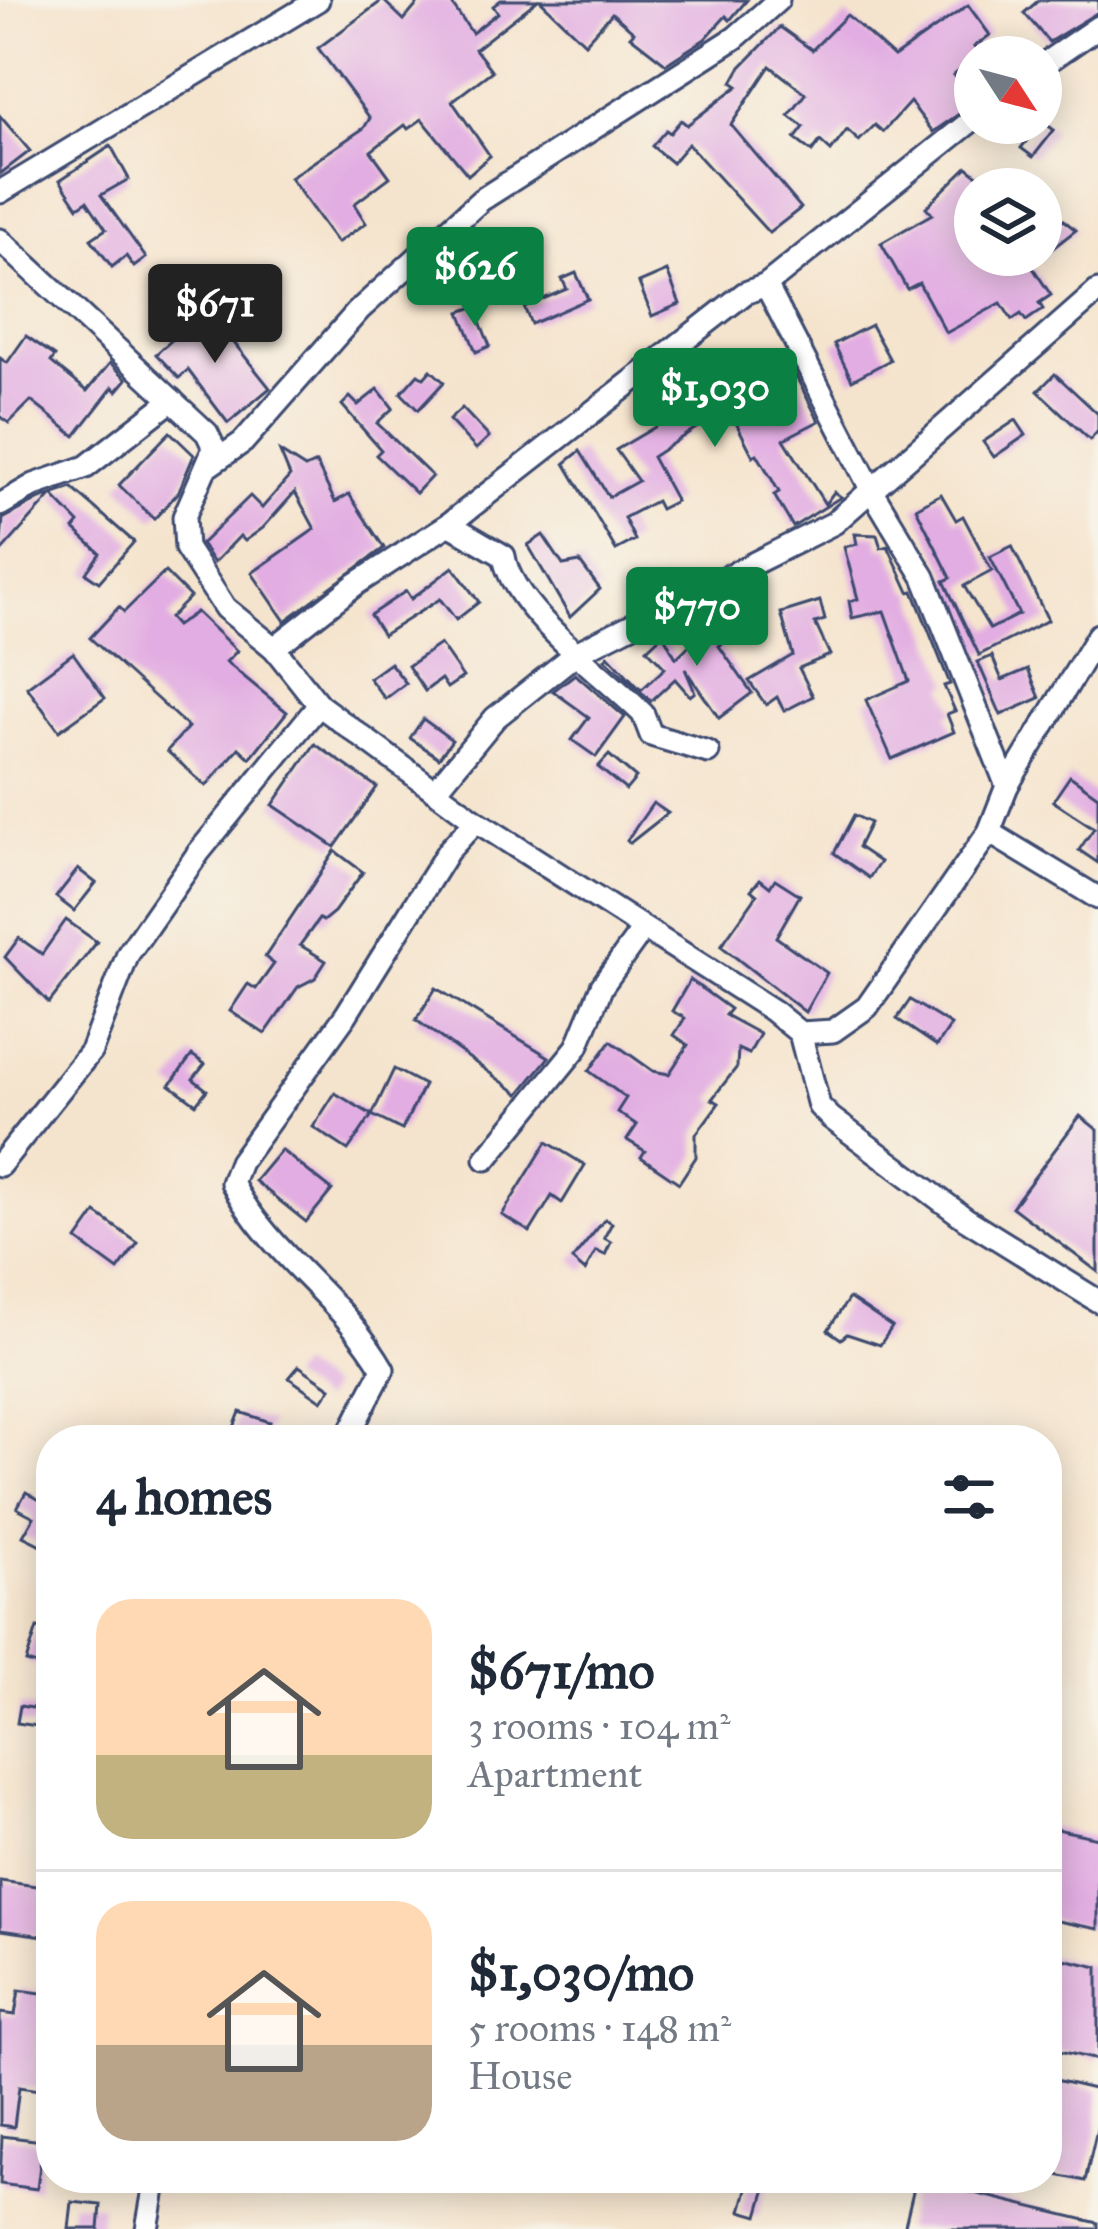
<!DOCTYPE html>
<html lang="en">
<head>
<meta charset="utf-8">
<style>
  body { margin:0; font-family:"IM FELL Great Primer",serif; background:#f6f6f7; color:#1f2937; height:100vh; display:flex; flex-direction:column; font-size:45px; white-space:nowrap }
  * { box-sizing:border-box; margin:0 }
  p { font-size:39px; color:#747a83 }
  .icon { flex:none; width:66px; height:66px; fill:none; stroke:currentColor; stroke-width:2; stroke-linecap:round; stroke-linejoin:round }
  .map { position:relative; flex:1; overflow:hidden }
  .drawer { position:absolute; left:36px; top:1425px; width:1026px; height:768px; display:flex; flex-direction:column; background:#fff; border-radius:48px; box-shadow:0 6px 30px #0003 }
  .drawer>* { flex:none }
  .needle { width:78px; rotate:126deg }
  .buttons { position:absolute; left:954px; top:36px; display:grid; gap:24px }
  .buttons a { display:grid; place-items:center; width:108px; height:108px; border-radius:50%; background:#fff; box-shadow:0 6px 30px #0003; font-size:60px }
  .price { position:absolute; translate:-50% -102px; padding:0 27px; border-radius:12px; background:#0b8043; color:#fff; font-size:39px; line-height:78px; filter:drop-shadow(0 3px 6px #0008) }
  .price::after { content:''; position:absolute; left:50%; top:72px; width:36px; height:27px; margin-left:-18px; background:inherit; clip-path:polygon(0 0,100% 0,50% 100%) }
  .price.selected { background:#222; color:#fff }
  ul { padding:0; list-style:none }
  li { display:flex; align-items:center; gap:36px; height:300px; padding:0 60px }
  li+li { border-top:3px solid #e0e1e3 }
  li span { display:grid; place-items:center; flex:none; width:336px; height:240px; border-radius:36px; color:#555 }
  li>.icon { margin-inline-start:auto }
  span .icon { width:144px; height:144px; fill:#fffc; stroke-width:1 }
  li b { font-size:51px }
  h2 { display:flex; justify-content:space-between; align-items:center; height:144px; padding:0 60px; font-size:51px }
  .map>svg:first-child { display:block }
  .building { fill:#e2ade2 }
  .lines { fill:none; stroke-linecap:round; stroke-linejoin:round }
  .minor-casing { stroke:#3c4a6f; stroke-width:27 }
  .minor { stroke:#fff; stroke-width:21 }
</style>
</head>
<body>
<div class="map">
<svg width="1098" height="2229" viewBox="0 0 1098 2229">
  <rect width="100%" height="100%" fill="#f7f3e8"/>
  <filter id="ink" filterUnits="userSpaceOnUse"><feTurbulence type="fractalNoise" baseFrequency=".00833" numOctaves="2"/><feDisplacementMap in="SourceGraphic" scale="24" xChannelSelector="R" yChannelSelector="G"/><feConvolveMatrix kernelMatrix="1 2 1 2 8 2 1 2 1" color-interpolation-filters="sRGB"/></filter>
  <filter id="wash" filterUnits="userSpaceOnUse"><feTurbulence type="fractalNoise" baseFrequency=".004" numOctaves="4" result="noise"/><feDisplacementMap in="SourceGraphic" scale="48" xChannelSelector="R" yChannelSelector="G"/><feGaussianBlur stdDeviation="2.7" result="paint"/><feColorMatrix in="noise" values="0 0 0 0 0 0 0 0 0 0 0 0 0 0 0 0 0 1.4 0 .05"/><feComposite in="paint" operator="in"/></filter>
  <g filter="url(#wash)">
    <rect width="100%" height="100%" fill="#f5e4cd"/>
    <g id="blocks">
      <!-- building -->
      <g class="building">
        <path d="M383,0L404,20L421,0H449L472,33L498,13L493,6L501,0H538L475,49L492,71L452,101L490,156L468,175L422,119L408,129L405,125L371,151L390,177L354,204L366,223L337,243L290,178L364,128L370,118L318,48Z"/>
        <path d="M540,0H747L730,20L726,16L705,39L666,64L630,36L634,32L612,13L585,43Z"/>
        <path d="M1039,0H1098V12L1049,42L1024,13Z"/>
        <path d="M968,5L990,35L974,47L980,54L954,75L975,103L933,132L910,102L883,132L875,125L859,141L847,130L831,151L820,141L812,152L795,139L804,127L789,116L806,94L770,66L731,125L801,208L769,233L688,144L672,163L652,146L666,130L670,133L681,120L687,125L738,86L732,82L740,68L780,27L812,50L847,15L894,57Z"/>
        <path d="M0,116L30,151L0,174Z"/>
        <path d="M1042,121L1054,130L1033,157L1021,148Z"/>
        <path d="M111,146L129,179L101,195L146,258L134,267L126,256L112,267L91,239L106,229L87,201L78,207L60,180Z"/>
        <path d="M967,167L995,189H975V255H1041V237L1063,220L1076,230L1031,265L1051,295L1039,303L1043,309L1026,321L1021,314L1012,320L1001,303L946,333L919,283L907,289L881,243L932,214L926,207Z"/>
        <path d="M667,271L680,304L652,316L639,283Z"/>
        <path d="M576,273L588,299L531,324L524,307L567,289L562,279Z"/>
        <path d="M474,307L490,346L476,352L460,312Z"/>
        <path d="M207,309L270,388L228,423L188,370L179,378L156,354Z"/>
        <path d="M871,325L890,360L852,380L834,344Z"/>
        <path d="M26,336L55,356L51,362L87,391L110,363L127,379L117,391L113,387L75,436L31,401L9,423L0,416V358L7,363Z"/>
        <path d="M788,361L819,421L784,439L825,504L834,492L841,497L793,527L774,495L779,492L770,476L757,454L753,456L728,407L652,457L676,501L660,509L656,501L624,518L635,540L616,550L565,463L580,451L609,497L638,481L616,450L706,397L699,385L711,378L720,392Z"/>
        <path d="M431,370L444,382L418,410L401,393L418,374L424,378Z"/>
        <path d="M1055,374L1098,414V431L1090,440L1038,391Z"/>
        <path d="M378,389L393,408L377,423L432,476L416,493L376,455L381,450L342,405L350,397L358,405Z"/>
        <path d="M462,408L489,437L476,449L449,420Z"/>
        <path d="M1016,420L1026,435L994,457L983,442Z"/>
        <path d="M170,432L194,455L178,493L154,519L119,485Z"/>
        <path d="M280,452L305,468L316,463L335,502L349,494L384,548L285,621L252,573L315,529L295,492L263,528L245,541L240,536L214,563L201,544L250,496L262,508L290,476Z"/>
        <path d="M72,488L134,542L99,582L86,573L100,553L74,529L79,523L52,495L0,553L3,519L40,499Z"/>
        <path d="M941,494L956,520L963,516L992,571L964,586L990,629L1019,614L990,557L1012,546L1048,620L979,655L944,581L951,578L916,508Z"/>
        <path d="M855,534L877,535L881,548L888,546L909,592L913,591L950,684L944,686L955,711L947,714L954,732L892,759L866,700L909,681L884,611L852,618L849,601L858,599L844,547L857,544Z"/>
        <path d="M543,535L563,565L580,562L600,589L570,617L528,545Z"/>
        <path d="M453,567L479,602L456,620L440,599L383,635L370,615L406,591L411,599Z"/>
        <path d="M165,572L190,597L169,618L176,626L196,612L237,651L226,662L287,712L250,758L239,748L206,786L167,751L188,727L90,638L119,607L124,612Z"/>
        <path d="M820,601L825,620L815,623L830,655L799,668L813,696L784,711L777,697L766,705L749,681L793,655L781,613Z"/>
        <path d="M701,608L726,640L719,646L752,693L719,718L685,669L695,692L690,696L675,679L651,701L605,659L608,655L641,690L665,668L647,649L663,634L676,658L702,633L689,617Z"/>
        <path d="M440,644L463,677L447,688L441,679L425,691L408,666Z"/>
        <path d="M73,653L105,698L59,731L27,687Z"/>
        <path d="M992,656L1002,680L1028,669L1040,698L1001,715L978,662Z"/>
        <path d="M390,663L406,683L385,699L369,678Z"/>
        <path d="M575,674L625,717L596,757L572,740L589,717L553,691Z"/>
        <path d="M423,719L452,740L439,758L410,738Z"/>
        <path d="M315,744L377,787L335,847L273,805Z"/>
        <path d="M609,755L636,778L626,790L598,767Z"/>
        <path d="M1070,776L1098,796V863L1079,850L1094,828L1053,801Z"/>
        <path d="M653,803L668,813L630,843L627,840Z"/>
        <path d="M854,815L870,823L858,847L880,862L869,878L834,853Z"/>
        <path d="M335,851L363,872L334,912L323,921L319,919L300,945L326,961L315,978L298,987L265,1034L230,1011L248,984L256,989L274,964L265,957Z"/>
        <path d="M78,869L96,883L74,911L56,897Z"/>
        <path d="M760,879L770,887L775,879L800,895L776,937L827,973L805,1012L721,946L757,895L751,890Z"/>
        <path d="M66,920L97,942L49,1003L5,957L19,938L42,954Z"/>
        <path d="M690,980L730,1009L725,1015L760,1034L749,1054L738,1049L737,1067L712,1099L719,1103L696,1134V1157L679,1183L641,1157L645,1151L627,1140L637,1125L617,1112L626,1098L589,1071L611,1041L653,1071L669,1074L688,1045L674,1035L685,1018L672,1011Z"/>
        <path d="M436,988L549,1057L519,1094L416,1020Z"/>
        <path d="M910,1000L951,1025L937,1046L897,1019Z"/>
        <path d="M192,1055L205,1064L193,1079L207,1090L196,1104L170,1085Z"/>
        <path d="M394,1069L424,1085L402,1130L372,1115Z"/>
        <path d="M335,1093L372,1115L348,1150L313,1127Z"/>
        <path d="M1080,1116L1098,1130V1272L1012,1207Z"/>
        <path d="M547,1142L585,1165L562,1203L552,1196L530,1232L502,1215Z"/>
        <path d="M281,1150L332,1190L306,1222L255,1181Z"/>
        <path d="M96,1213L138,1243L118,1270L77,1240Z"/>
        <path d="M605,1219L612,1223L604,1238L611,1242L605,1255L596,1251L585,1271L572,1260Z"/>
        <path d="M849,1298L892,1327L880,1345L847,1334L841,1339L828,1330Z"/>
        <path d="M299,1366L331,1388L322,1401L289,1378Z"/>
        <path d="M240,1412L270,1422L263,1440H246V1434L233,1430Z"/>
        <path d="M51,1489V1550L23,1536L34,1517L17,1508L26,1492L43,1502Z"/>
        <path d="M37,1628L51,1629V1669L26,1662Z"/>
        <path d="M20,1706L51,1711V1728L17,1723Z"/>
        <path d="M1047,1827L1098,1838V1929L1047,1919Z"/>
        <path d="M0,1881L51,1888V1937L0,1930Z"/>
        <path d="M1047,1955L1098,1967V2060L1047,2048Z"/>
        <path d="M19,1990L49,1994L40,2090L19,2087L14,2127L0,2125V2013L15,2015Z"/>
        <path d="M1047,2078L1098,2090V2125L1085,2181L1047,2173Z"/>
        <path d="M2,2136L43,2141L37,2189L0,2184Z"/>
        <path d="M750,2178H769L758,2216L741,2211Z"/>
        <path d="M916,2179L1098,2223V2229H904Z"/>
        <path d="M72,2202L101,2205L99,2229H69Z"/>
      </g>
    </g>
  </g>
  <g filter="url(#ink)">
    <use href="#blocks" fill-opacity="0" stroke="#3c4a6f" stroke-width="3"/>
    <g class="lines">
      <defs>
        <g id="minor">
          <path d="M1041,66L1098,27"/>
          <path d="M0,192L318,0"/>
          <path d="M0,240L207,433L214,448L184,517L186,548L225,608L274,648L319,705L476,821L773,1011L800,1033L819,1106L831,1118L966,1219L1098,1301"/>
          <path d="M766,285L872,491L924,577L1007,786"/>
          <path d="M207,467L243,442L359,310L481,200L735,38L778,0"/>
          <path d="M0,505L34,485L86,467L172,400"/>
          <path d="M449,524L504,556C511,608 605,676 643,714L651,735L708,752"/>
          <path d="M274,648L356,584L449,524L745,293L766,285L975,118"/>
          <path d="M436,790L495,718L578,652L834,523L1098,291"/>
          <path d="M989,832L1098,898"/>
          <path d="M800,1033L833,1031L867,1007L989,832L1007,786L1098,635"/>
          <path d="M486,1159L577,1047L602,986L643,929"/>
          <path d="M0,1165L91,1051L128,954L199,852L319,705"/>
          <path d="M346,1440L383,1369C341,1296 270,1256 232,1183L240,1162L346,1015L448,851L476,821"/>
          <path d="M147,2229L156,2178"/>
        </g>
      </defs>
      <!-- minor casing -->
      <use href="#minor" class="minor-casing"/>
      <!-- minor -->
      <use href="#minor" class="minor"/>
    </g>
  </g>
</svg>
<div class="buttons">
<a><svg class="needle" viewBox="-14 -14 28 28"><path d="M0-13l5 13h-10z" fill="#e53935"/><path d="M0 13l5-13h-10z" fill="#747a83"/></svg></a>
<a><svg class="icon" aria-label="layers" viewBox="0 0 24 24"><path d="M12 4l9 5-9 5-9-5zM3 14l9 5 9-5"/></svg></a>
</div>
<b class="price" style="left:475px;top:329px">$626</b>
<b class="price selected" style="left:215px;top:366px">$671</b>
<b class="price" style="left:715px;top:450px">$1,030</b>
<b class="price" style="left:697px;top:669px">$770</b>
<section class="drawer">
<h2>4 homes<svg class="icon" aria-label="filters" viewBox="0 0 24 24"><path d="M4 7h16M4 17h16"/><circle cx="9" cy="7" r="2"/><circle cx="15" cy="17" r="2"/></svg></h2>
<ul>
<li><span style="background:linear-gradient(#ffd9b3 65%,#c2b280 0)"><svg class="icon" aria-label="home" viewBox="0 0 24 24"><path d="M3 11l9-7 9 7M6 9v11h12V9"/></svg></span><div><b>$671/mo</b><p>3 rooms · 104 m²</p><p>Apartment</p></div></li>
<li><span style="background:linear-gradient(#ffd9b3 60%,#b9a48a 0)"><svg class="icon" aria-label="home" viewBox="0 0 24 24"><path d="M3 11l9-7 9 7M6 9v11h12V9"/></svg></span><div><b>$1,030/mo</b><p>5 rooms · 148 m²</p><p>House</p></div></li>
</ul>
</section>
</div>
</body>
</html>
